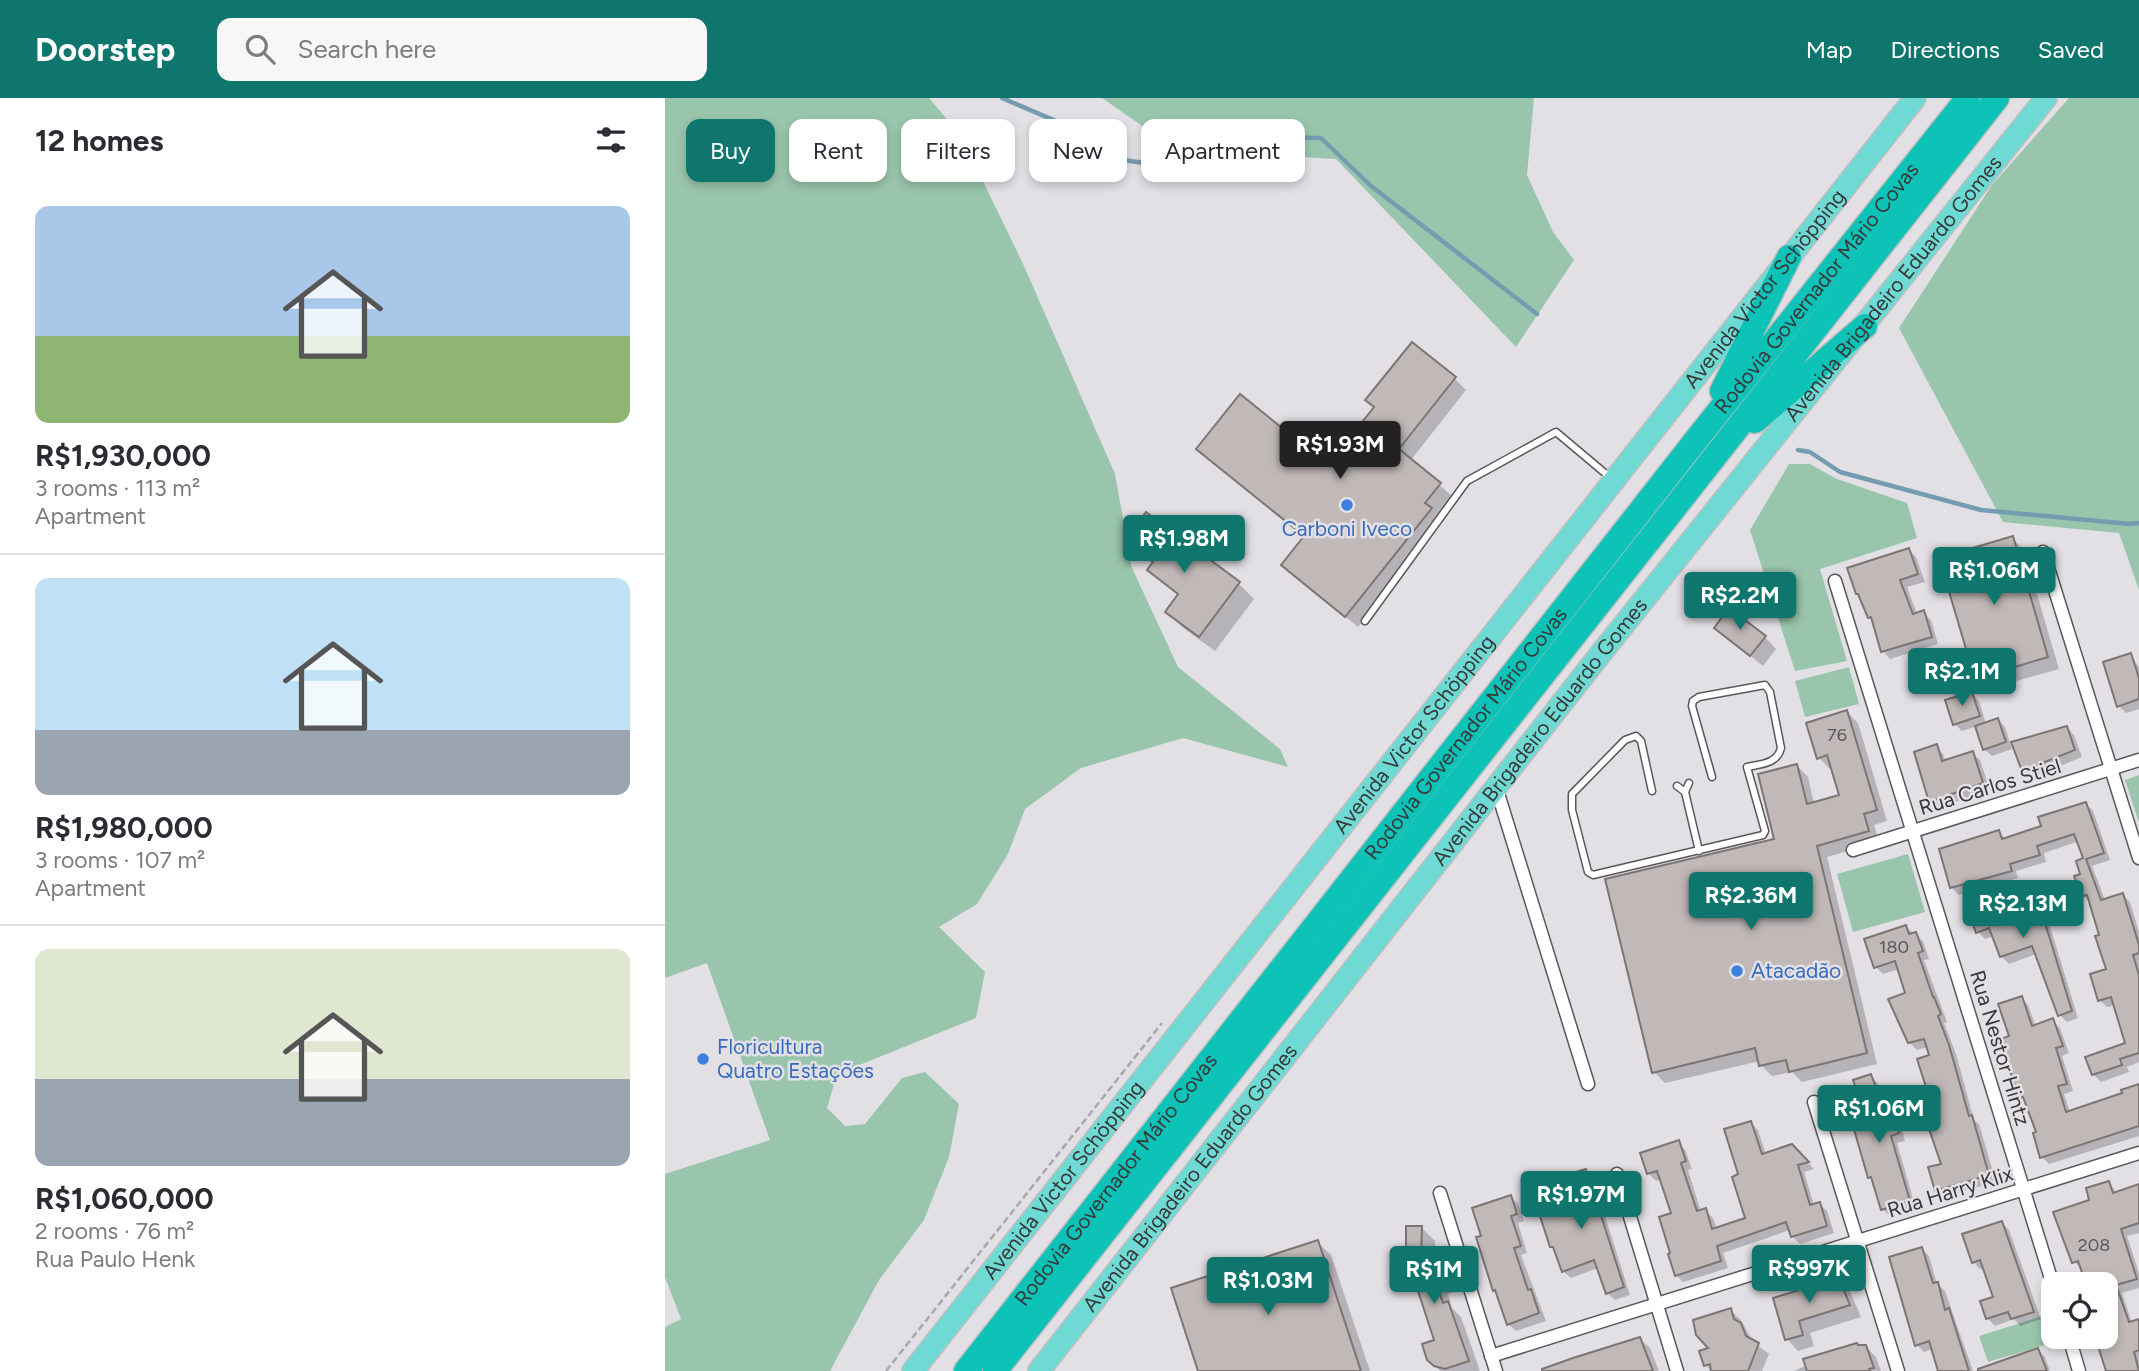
<!DOCTYPE html>
<html lang="en">
<head>
<meta charset="utf-8">
<style>
  body { margin:0; font-family:Figtree,sans-serif; background:#f7f7f7; color:#2b2b33; height:100vh; display:flex; flex-direction:column; font-size:26px; white-space:nowrap }
  * { box-sizing:border-box; margin:0 }
  p { font-size:23px; color:#7c7c81 }
  .icon { flex:none; width:38px; height:38px; fill:none; stroke:currentColor; stroke-width:2; stroke-linecap:round; stroke-linejoin:round }
  .map { position:relative; flex:1; overflow:hidden }
  .side { display:flex; flex-direction:column; background:#fff; width:665px }
  .side>* { flex:none }
  .hud { position:absolute; left:21px; top:21px; width:665px; height:63px; display:flex; gap:14px }
  .fabs { position:absolute; left:1376px; top:1174px; display:grid; gap:14px }
  .fabs a { display:grid; place-items:center; width:77px; height:77px; border-radius:14px; background:#fff; box-shadow:0 4px 10px #0003; font-size:35px }
  .price { position:absolute; translate:-50% -60px; padding:0 16px; border-radius:7px; background:#0f766e; color:#fff; font-size:23px; line-height:46px; filter:drop-shadow(0 2px 4px #0008) }
  .price::after { content:''; position:absolute; left:50%; top:42px; width:21px; height:16px; margin-left:-10px; background:inherit; clip-path:polygon(0 0,100% 0,50% 100%) }
  .price.current { background:#222; color:#fff }
  ul { padding:0; list-style:none }
  li { display:grid; align-content:center; gap:14px; height:371px; padding:0 35px }
  li+li { border-top:2px solid #e1e1e2 }
  li span { display:grid; place-items:center; height:217px; border-radius:14px; color:#555 }
  li>.icon { margin-inline-start:auto }
  span .icon { width:126px; height:126px; fill:#fffc; stroke-width:1 }
  li b { font-size:30px }
  h2 { display:flex; justify-content:space-between; align-items:center; height:84px; padding:0 35px; font-size:30px }
  .chip { padding:0 24px; border-radius:14px; background:#fff; box-shadow:0 4px 10px #0003; font-size:24px; line-height:63px }
  .chip.current { background:#0f766e; color:#fff }
  header { display:flex; align-items:center; gap:42px; box-sizing:border-box; height:98px; padding:0 35px; background:#0f766e; color:#fff }
  header strong { font-size:33px }
  nav { display:flex; gap:38px; margin-inline-start:auto; font-size:24px }
  .search { width:490px; height:63px; background:#f7f7f7; display:flex; align-items:center; gap:18px; box-sizing:border-box; padding:0 24px; border-radius:14px; color:#7c7c81; font-size:26px }
  main { display:flex; flex:1; min-height:0 }
  .map>svg:first-child { display:block }
  .green { fill:#99c5ac }
  .shadow { fill:#0003 }
  .lines { fill:none; stroke-linecap:round; stroke-linejoin:round }
  .stream { stroke:#739cb0; stroke-width:4.5 }
  .building { fill:#c0b9b8; stroke:#7c7574; stroke-width:2 }
  .service-casing { stroke:#5a575c; stroke-width:9 }
  .minor-casing { stroke:#5a575c; stroke-width:15 }
  .primary-casing { stroke:#bfbfc0; stroke-width:24 }
  .motorway-casing { stroke:#bfbfc0; stroke-width:27 }
  .path { stroke:#a9a7ab; stroke-width:2.5; stroke-dasharray:7 3.5; stroke-linecap:butt }
  .service { stroke:#fff; stroke-width:6 }
  .minor { stroke:#fff; stroke-width:12 }
  .primary { stroke:#6edad3; stroke-width:21 }
  .motorway { stroke:#0dc2b6; stroke-width:24 }
  .shop-dot { fill:#3f7fe0; stroke:#e3e0e5; stroke-width:2.5 }
  .labels { text-anchor:middle; stroke-width:5; stroke-linejoin:round; paint-order:stroke }
  .number-label { font-size:18px; fill:#5a5859 }
  .street-label { font-size:21px; fill:#383739; stroke:#e3e0e5 }
  .shop-label { font-size:21px; fill:#366cbe; stroke:#e3e0e5; text-anchor:start }
</style>
</head>
<body>
<header>
<strong>Doorstep</strong>
<div class="search"><svg class="icon" aria-label="search" viewBox="0 0 24 24"><circle cx="10" cy="10" r="6"/><path d="M15 15l6 6"/></svg>Search here</div>
<nav><a>Map</a><a>Directions</a><a>Saved</a></nav>
</header>
<main>
<section class="side">
<h2>12 homes<svg class="icon" aria-label="filters" viewBox="0 0 24 24"><path d="M4 7h16M4 17h16"/><circle cx="9" cy="7" r="2"/><circle cx="15" cy="17" r="2"/></svg></h2>
<ul>
<li><span style="background:linear-gradient(#a9c7e8 60%,#8fb573 0)"><svg class="icon" aria-label="home" viewBox="0 0 24 24"><path d="M3 11l9-7 9 7M6 9v11h12V9"/></svg></span><div><b>R$1,930,000</b><p>3 rooms · 113 m²</p><p>Apartment</p></div></li>
<li><span style="background:linear-gradient(#bfe0f5 70%,#9aa5b1 0)"><svg class="icon" aria-label="home" viewBox="0 0 24 24"><path d="M3 11l9-7 9 7M6 9v11h12V9"/></svg></span><div><b>R$1,980,000</b><p>3 rooms · 107 m²</p><p>Apartment</p></div></li>
<li><span style="background:linear-gradient(#dfe7d0 60%,#9aa5b1 0)"><svg class="icon" aria-label="home" viewBox="0 0 24 24"><path d="M3 11l9-7 9 7M6 9v11h12V9"/></svg></span><div><b>R$1,060,000</b><p>2 rooms · 76 m²</p><p>Rua Paulo Henk</p></div></li>
</ul>
</section>
<div class="map">
<svg width="1474" height="1273" viewBox="0 0 1474 1273">
  <rect width="100%" height="100%" fill="#e3e0e5"/>
  <!-- green -->
  <g class="green">
    <path d="M0,0H264L296,38L359,168L450,376L467,470L513,569L615,651L623,669L518,640L416,670L360,711L343,756L312,806L274,829L320,874L311,920L172,976L162,1010L180,1028L200,1026L237,980L260,974L294,1006L284,1059L259,1122L214,1182L165,1273H0V1229L16,1221L0,1179V1076L105,1042L42,865L0,880Z"/>
    <path d="M437,0H869L862,77L888,134L909,162L851,249L671,61L512,52Z"/>
    <path d="M1404,0H1474V492L1454,435L1338,424L1234,230L1327,87Z"/>
    <path d="M1124,366H1145L1172,381L1242,405L1252,440L1155,471L1182,563L1130,573L1085,432Z"/>
    <path d="M1184,569L1194,606L1140,619L1130,583Z"/>
    <path d="M1474,677V725L1460,682Z"/>
    <path d="M1243,756L1260,814L1188,834L1172,776Z"/>
    <path d="M1384,1216L1388,1227V1239H1392L1393,1243L1323,1264L1314,1238Z"/>
  </g>
  <!-- shadow -->
  <g class="shadow">
    <path d="M789,280L801,292L746,362L787,398L772,417L778,423L693,529L618,467L640,439L533,350L663,370Z"/>
    <path d="M482,416L574,486L589,501L550,553L517,529L502,513L514,498L484,472L487,465L472,450L475,445Z"/>
    <path d="M1347,440L1359,452L1394,571L1323,591L1312,580Z"/>
    <path d="M1244,452L1251,459L1260,484L1242,489L1252,516L1258,514L1266,522L1273,546L1225,561L1218,553L1209,524L1204,519L1197,500Z"/>
    <path d="M1051,530L1100,539L1111,551L1098,568Z"/>
    <path d="M1465,557L1474,569V611L1461,615L1454,608Z"/>
    <path d="M1307,596L1314,603L1321,626L1333,622L1340,629L1347,651L1327,658L1319,651L1312,628L1297,633L1290,626Z"/>
    <path d="M1182,614L1193,625L1222,723L1209,727L1214,744L1162,759L1212,966L1137,984L1127,974L1107,978L1096,967L1095,963L1000,985L989,974L1111,742L1132,668L1143,679L1149,706L1176,699L1168,670L1165,671L1154,660Z"/>
    <path d="M1402,630L1409,637L1417,659L1366,680L1358,672L1349,645Z"/>
    <path d="M1271,648L1278,656L1281,663L1307,655L1315,662L1325,692L1273,710L1266,703Z"/>
    <path d="M1421,706L1428,713L1445,762L1427,768L1440,802L1458,797L1465,804L1474,834V964L1462,969L1464,974L1436,984L1428,976L1462,946L1451,907L1442,909L1435,902L1443,873L1426,805L1418,798L1417,777L1420,761L1414,743L1379,755L1381,764L1351,773L1353,780L1294,797L1287,790L1334,734L1340,741L1379,729Z"/>
    <path d="M1342,799L1351,812L1372,804L1380,812L1413,920L1402,924L1395,917L1371,856L1344,866L1336,858L1329,838L1320,841L1313,834Z"/>
    <path d="M1241,829L1258,843L1264,861L1259,862L1282,924L1279,925L1291,956L1309,1022L1314,1026L1331,1084L1278,1099L1271,1092L1278,1067L1263,949L1252,952L1244,944L1239,929L1233,924L1225,902L1242,896L1234,871L1218,876L1211,869Z"/>
    <path d="M1356,900L1363,907L1371,929L1387,923L1395,930L1404,955L1397,958L1408,993L1399,996L1405,1014L1459,996L1474,988V1038L1384,1066L1377,1059L1373,1035L1362,1003L1357,999L1346,939Z"/>
    <path d="M1206,978L1213,986L1223,1013L1227,1012L1234,1019L1240,1043L1232,1045L1251,1111L1225,1118L1217,1111L1210,1084L1205,1079L1203,1018Z"/>
    <path d="M1086,1025L1093,1032L1101,1057L1127,1048L1149,1071L1139,1074L1149,1107L1154,1106L1162,1113L1169,1135L1135,1146L1128,1139L1125,1132L1058,1155L1063,1170L1018,1184L1011,1177L1008,1117L997,1081L991,1083L983,1075L1013,1044L1020,1052L1027,1071L1023,1072L1036,1114L1040,1112L1048,1120L1052,1131L1083,1121L1075,1078Z"/>
    <path d="M920,1073L928,1080L965,1197L950,1202L942,1195L933,1170L906,1180L898,1173L891,1153L887,1148Z"/>
    <path d="M1444,1085L1452,1095L1474,1088V1135L1462,1138L1474,1175V1190L1457,1195L1467,1225L1474,1224V1273H1443L1432,1239H1440V1186H1423L1418,1171L1409,1164L1427,1103Z"/>
    <path d="M846,1099L853,1106L859,1123L853,1125L862,1155L856,1157L881,1223L851,1233L843,1226L833,1195L830,1192L818,1139Z"/>
    <path d="M1337,1125L1344,1132L1376,1221L1355,1228L1349,1221L1330,1228L1322,1220L1330,1200L1320,1170L1315,1171L1308,1164Z"/>
    <path d="M756,1129L770,1143V1157L784,1171L791,1193L783,1196L787,1210L796,1219L815,1273H775L764,1261L771,1244L743,1156Z"/>
    <path d="M652,1144L666,1157L705,1273H534Z"/>
    <path d="M1257,1151L1264,1158L1272,1186L1280,1193L1308,1273H1275L1268,1251L1259,1254L1252,1247Z"/>
    <path d="M1173,1182L1185,1193L1196,1219L1145,1235L1149,1248L1133,1253L1122,1241L1110,1201Z"/>
    <path d="M1065,1212L1076,1222L1088,1244L1104,1256L1097,1273H1046L1041,1267L1046,1251Z"/>
    <path d="M975,1241L985,1250L994,1273H885Z"/>
    <path d="M1200,1248L1211,1259L1216,1273H1129L1140,1268V1263Z"/>
    <path d="M1373,1252L1380,1259L1385,1273H1312Z"/>
  </g>
  <g class="lines">
    <!-- stream -->
    <g class="stream">
      <path d="M337,0L405,29L458,62L501,68L552,44L611,39L656,40L706,88L872,216"/>
      <path d="M1133,352L1145,354L1175,374L1316,412L1465,426L1474,425"/>
    </g>
  </g>
  <!-- building -->
  <g class="building">
    <path d="M747,244L791,279L734,351L776,385L760,405L767,410L680,519L616,467L639,438L531,351L575,296L663,367L709,309L700,302Z"/>
    <path d="M481,414L575,484L534,539L500,514L513,496L482,472L488,464L470,450L474,444L464,437Z"/>
    <path d="M1348,438L1383,559L1310,581L1274,460Z"/>
    <path d="M1244,450L1253,476L1235,482L1248,516L1259,512L1267,539L1216,554L1206,519L1203,520L1193,496H1191L1182,470Z"/>
    <path d="M1064,510L1101,538L1085,558L1049,530Z"/>
    <path d="M1466,555L1474,580V601L1452,609L1438,564Z"/>
    <path d="M1307,594L1315,618L1288,627L1280,602Z"/>
    <path d="M1182,612L1212,712L1199,716L1204,733L1152,748L1202,955L1124,974L1121,962L1094,968L1090,950L987,975L940,781L1109,741L1093,676L1132,666L1142,706L1174,697L1162,657L1152,661L1141,625Z"/>
    <path d="M1333,620L1341,644L1318,652L1310,628Z"/>
    <path d="M1402,628L1410,652L1357,673L1346,644Z"/>
    <path d="M1272,646L1277,663L1308,653L1318,685L1264,704L1249,654Z"/>
    <path d="M1421,704L1439,755L1421,761L1436,802L1458,795L1474,847V855L1468,857L1474,877V955L1455,961L1457,967L1427,977L1420,959L1460,945L1446,899L1433,903L1425,876L1441,871L1430,838L1434,837L1422,797L1417,798L1409,778L1415,776L1411,763L1418,760L1409,736L1372,748L1375,757L1345,766L1347,773L1285,790L1274,751L1334,732L1337,741L1376,728L1373,719Z"/>
    <path d="M1342,797L1348,812L1373,802L1407,913L1393,918L1367,848L1335,859L1324,830L1311,835L1303,811Z"/>
    <path d="M1241,827L1244,836L1251,834L1258,853L1253,855L1268,899H1269L1276,916L1273,918L1284,947L1304,1018L1307,1017L1324,1077L1270,1093L1263,1069L1276,1066L1264,1031L1271,1029L1266,1012L1268,1011L1252,961L1264,957L1259,941L1243,945L1223,901L1240,895L1230,863L1209,870L1199,841Z"/>
    <path d="M1357,898L1367,928L1388,920L1398,948L1391,950L1402,986L1393,988L1401,1014L1457,995L1456,992L1474,986V1028L1375,1060L1368,1035L1371,1034L1358,999L1355,1000L1333,942L1344,938L1333,906Z"/>
    <path d="M1206,976L1219,1012L1227,1010L1234,1035L1226,1038L1245,1103L1216,1112L1206,1079L1203,1080L1186,1021L1200,1017L1188,982Z"/>
    <path d="M1086,1023L1097,1056L1127,1046L1144,1064L1133,1067L1145,1107L1155,1104L1162,1128L1126,1139L1121,1124L1052,1148L1056,1163L1010,1178L1003,1156L1005,1155L994,1119L1006,1115L992,1073L982,1076L975,1055L1014,1042L1021,1063L1016,1065L1032,1113L1041,1110L1047,1131L1080,1120L1067,1079L1073,1076L1059,1031Z"/>
    <path d="M921,1071L959,1189L941,1196L929,1162L897,1174L888,1149H885L875,1118L900,1109L891,1080Z"/>
    <path d="M1444,1083L1448,1095L1474,1086V1125L1456,1131L1472,1181L1451,1187L1464,1224L1474,1221V1252L1469,1254L1474,1273H1441L1430,1239H1440V1186H1421L1413,1163L1407,1165L1388,1114L1424,1102L1421,1090Z"/>
    <path d="M846,1097L852,1116L846,1118L856,1148L849,1150L863,1192L866,1191L874,1215L842,1227L830,1192L828,1193L811,1139L816,1138L807,1110Z"/>
    <path d="M1337,1123L1369,1214L1346,1221L1343,1214L1321,1221L1315,1203L1328,1199L1315,1162L1307,1165L1297,1136Z"/>
    <path d="M741,1128H757L756,1161L771,1156L779,1179L770,1182L778,1205L783,1203L804,1263L780,1271L769,1268L762,1262L757,1246L769,1242L741,1156Z"/>
    <path d="M653,1142L696,1273H533L506,1190Z"/>
    <path d="M1257,1149L1268,1185L1273,1184L1280,1212L1284,1210L1304,1273H1273L1264,1243L1250,1248L1224,1159Z"/>
    <path d="M1174,1180L1185,1207L1134,1223L1138,1237L1120,1242L1108,1200Z"/>
    <path d="M1066,1210L1069,1221L1076,1225L1081,1238L1094,1245L1083,1273H1046L1045,1266L1039,1268L1034,1253L1043,1250L1031,1237L1028,1222Z"/>
    <path d="M975,1239L988,1273H877V1271L908,1260Z"/>
    <path d="M1192,1245L1193,1247H1201L1209,1270L1204,1271L1205,1273H1142L1138,1261Z"/>
    <path d="M1373,1250L1382,1273H1313V1271Z"/>
  </g>
  <g class="lines">
    <defs>
      <g id="service">
        <path d="M700,523L802,383L891,334L947,381"/>
        <path d="M1012,688L1020,694L1024,685"/>
        <path d="M987,693L976,643L971,638L960,642L907,696V712L923,774L928,777L1098,737L1100,733L1082,669C1096,666 1112,666 1116,650L1105,594L1100,587L1034,599L1028,603L1027,608L1047,679"/>
        <path d="M1020,694L1034,753"/>
      </g>
      <g id="minor">
        <path d="M1378,454L1474,760"/>
        <path d="M1170,483L1388,1187"/>
        <path d="M831,689L923,986"/>
        <path d="M1188,752L1474,662"/>
        <path d="M1149,1004L1233,1273"/>
        <path d="M952,1076L1012,1273"/>
        <path d="M775,1095L831,1273"/>
        <path d="M1404,1239L1414,1273"/>
        <path d="M826,1258L1474,1055"/>
      </g>
      <g id="primary">
        <path id="s1" d="M248,1273L1250,0"/>
        <path id="s2" d="M374,1273L933,559L1381,0"/>
      </g>
      <g id="motorway">
        <path d="M1057,293L1124,159"/>
        <path d="M1090,323L1200,228"/>
        <path id="s3" d="M301,1273L1035,337L1303,0"/>
        <path d="M330,1273L1332,0"/>
      </g>
    </defs>
    <!-- service casing -->
    <use href="#service" class="service-casing"/>
    <!-- minor casing -->
    <use href="#minor" class="minor-casing"/>
    <!-- primary casing -->
    <use href="#primary" class="primary-casing"/>
    <!-- motorway casing -->
    <use href="#motorway" class="motorway-casing"/>
    <!-- path -->
    <path class="path" d="M221,1273L497,925"/>
    <!-- service -->
    <use href="#service" class="service"/>
    <!-- minor -->
    <use href="#minor" class="minor"/>
    <!-- primary -->
    <use href="#primary" class="primary"/>
    <!-- motorway -->
    <use href="#motorway" class="motorway"/>
  </g>
  <!-- markers -->
  <g class="shop-dot">
    <circle cx="682" cy="407" r="7"/>
    <circle cx="1072" cy="873" r="7"/>
    <circle cx="38" cy="961" r="7"/>
  </g>
  <g class="labels">
    <!-- number labels -->
    <g class="number-label">
      <text x="1172" y="643">76</text>
      <text x="1229" y="855">180</text>
      <text x="1429" y="1153">208</text>
    </g>
    <!-- street labels -->
    <g class="street-label">
      <text dy="7" stroke="none"><textPath href="#s1" startOffset="1377">Avenida Victor Schöpping</textPath></text>
      <text dy="7" stroke="none"><textPath href="#s3" startOffset="1377">Rodovia Governador Mário Covas</textPath></text>
      <text dy="7" stroke="none"><textPath href="#s2" startOffset="1379">Avenida Brigadeiro Eduardo Gomes</textPath></text>
      <text dy="7" stroke="none"><textPath href="#s2" startOffset="812">Avenida Brigadeiro Eduardo Gomes</textPath></text>
      <text dy="7" stroke="none"><textPath href="#s1" startOffset="810">Avenida Victor Schöpping</textPath></text>
      <text dy="7" stroke="none"><textPath href="#s3" startOffset="810">Rodovia Governador Mário Covas</textPath></text>
      <text transform="translate(1325 689) rotate(-17)" y="7">Rua Carlos Stiel</text>
      <text transform="translate(1335 950) rotate(73)" y="7">Rua Nestor Hintz</text>
      <text dy="7" stroke="none"><textPath href="#s2" startOffset="245">Avenida Brigadeiro Eduardo Gomes</textPath></text>
      <text dy="7" stroke="none"><textPath href="#s1" startOffset="243">Avenida Victor Schöpping</textPath></text>
      <text dy="7" stroke="none"><textPath href="#s3" startOffset="243">Rodovia Governador Mário Covas</textPath></text>
      <text transform="translate(1285 1094) rotate(-17)" y="7">Rua Harry Klix</text>
    </g>
    <!-- shop labels -->
    <g class="shop-label">
      <text x="682" y="438" text-anchor="middle">Carboni Iveco</text>
      <text x="1086" y="880">Atacadão</text>
      <text x="52" y="956">Floricultura<tspan x="52" dy="24">Quatro Estações</tspan></text>
    </g>
  </g>
</svg>
<div class="fabs">
<a><svg class="icon" aria-label="locate" viewBox="0 0 24 24"><circle cx="12" cy="12" r="6"/><path d="M12 2v4M12 18v4M2 12h4M18 12h4"/></svg></a>
</div>
<b class="price current" style="left:675px;top:383px">R$1.93M</b>
<b class="price" style="left:519px;top:477px">R$1.98M</b>
<b class="price" style="left:1329px;top:509px">R$1.06M</b>
<b class="price" style="left:1075px;top:534px">R$2.2M</b>
<b class="price" style="left:1297px;top:610px">R$2.1M</b>
<b class="price" style="left:1086px;top:834px">R$2.36M</b>
<b class="price" style="left:1358px;top:842px">R$2.13M</b>
<b class="price" style="left:1214px;top:1047px">R$1.06M</b>
<b class="price" style="left:916px;top:1133px">R$1.97M</b>
<b class="price" style="left:1144px;top:1207px">R$997K</b>
<b class="price" style="left:769px;top:1208px">R$1M</b>
<b class="price" style="left:603px;top:1219px">R$1.03M</b>
<div class="hud">
<a class="chip current">Buy</a>
<a class="chip">Rent</a>
<a class="chip">Filters</a>
<a class="chip">New</a>
<a class="chip">Apartment</a>
</div>
</div>
</main>
</body>
</html>
